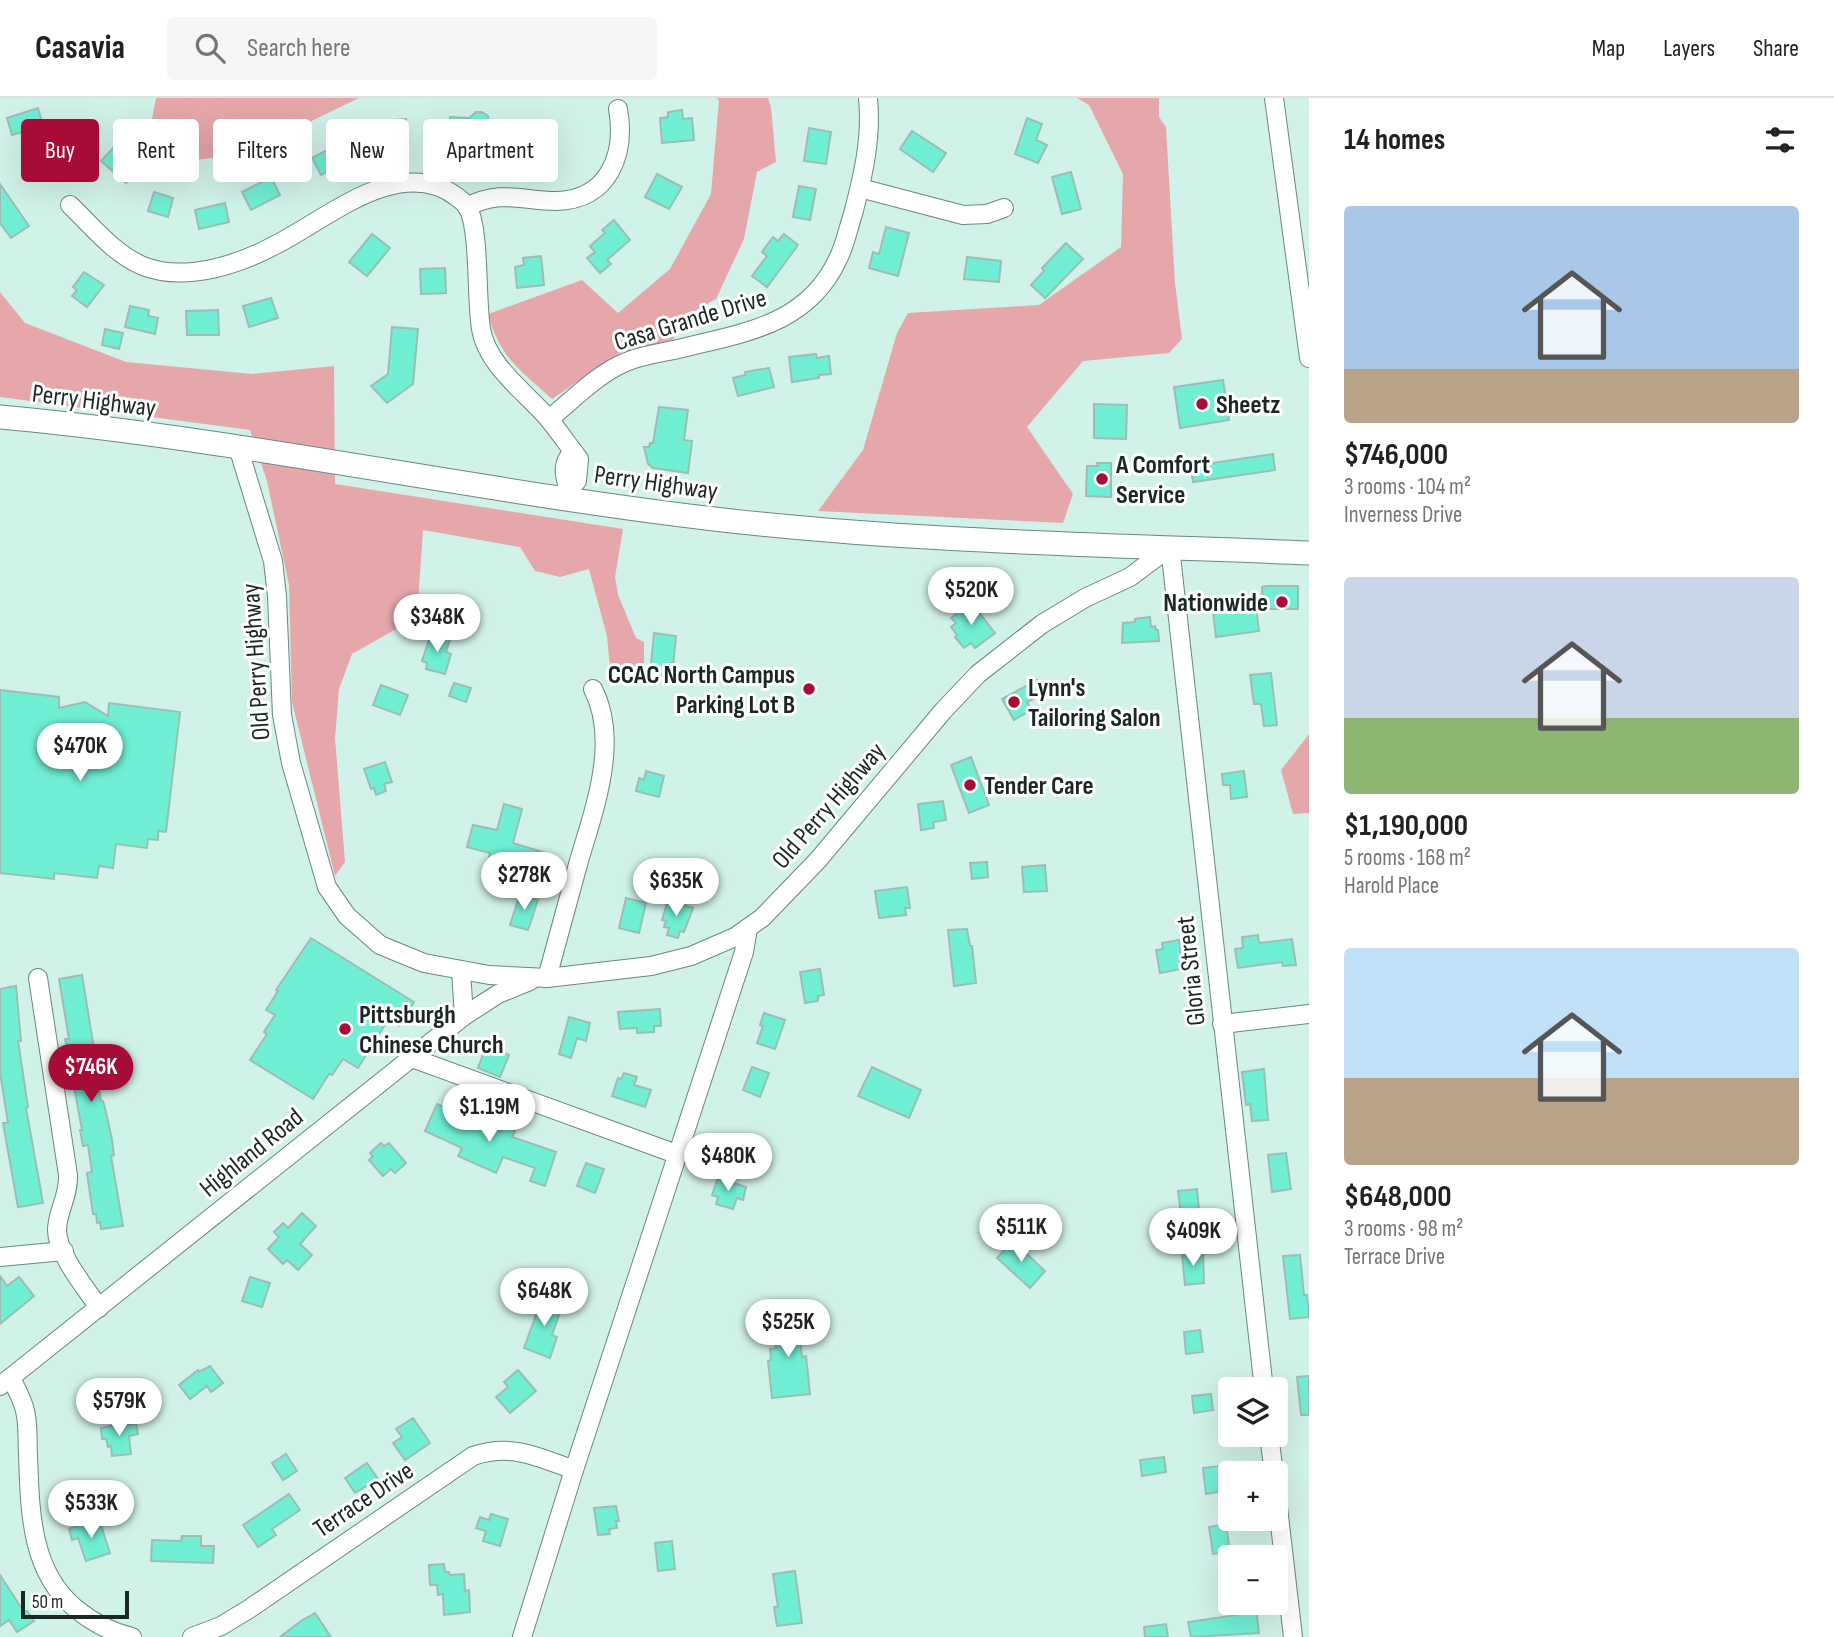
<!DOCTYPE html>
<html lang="en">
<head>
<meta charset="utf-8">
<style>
  body { margin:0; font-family:"Sofia Sans Condensed",sans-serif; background:#f6f6f6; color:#202124; height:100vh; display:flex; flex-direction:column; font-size:26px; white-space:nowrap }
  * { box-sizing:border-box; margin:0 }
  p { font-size:23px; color:#757577 }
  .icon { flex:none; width:38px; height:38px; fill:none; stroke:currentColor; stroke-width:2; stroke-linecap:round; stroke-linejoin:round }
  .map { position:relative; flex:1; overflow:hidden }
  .sheet { display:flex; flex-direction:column; background:#fff; width:525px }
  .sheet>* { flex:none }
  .guide { position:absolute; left:21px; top:21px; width:665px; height:63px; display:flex; gap:14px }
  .fabs { position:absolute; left:1218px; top:1279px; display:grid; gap:14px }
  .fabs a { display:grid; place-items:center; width:70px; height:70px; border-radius:7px; background:#fff; box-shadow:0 7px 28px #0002; font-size:35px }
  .scale { position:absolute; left:21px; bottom:18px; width:108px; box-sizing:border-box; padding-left:7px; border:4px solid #1b2724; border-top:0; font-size:19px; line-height:24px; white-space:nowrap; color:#1b2724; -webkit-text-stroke:5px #fff; paint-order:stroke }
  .price { position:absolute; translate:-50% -60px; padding:0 16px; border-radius:24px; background:#fff; color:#222; font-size:23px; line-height:46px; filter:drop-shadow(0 2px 4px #0008) }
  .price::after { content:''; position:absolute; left:50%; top:42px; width:21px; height:16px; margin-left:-10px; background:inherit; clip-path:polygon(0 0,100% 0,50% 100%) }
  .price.selected { background:#a60c36; color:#fff }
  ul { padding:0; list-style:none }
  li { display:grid; align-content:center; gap:14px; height:371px; padding:0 35px }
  li span { display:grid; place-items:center; height:217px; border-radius:7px; color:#555 }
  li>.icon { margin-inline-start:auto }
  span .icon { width:126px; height:126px; fill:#fffc; stroke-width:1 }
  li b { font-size:30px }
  h2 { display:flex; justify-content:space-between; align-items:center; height:84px; padding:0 35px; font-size:30px }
  .pill { padding:0 24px; border-radius:7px; background:#fff; box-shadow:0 7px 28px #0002; font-size:24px; line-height:63px }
  .pill.selected { background:#a60c36; color:#fff }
  header { display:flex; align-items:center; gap:42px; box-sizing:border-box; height:98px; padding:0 35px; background:#fff; border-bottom:2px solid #e0e0e0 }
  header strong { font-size:33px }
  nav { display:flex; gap:38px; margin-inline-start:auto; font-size:24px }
  .search { width:490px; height:63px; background:#f6f6f6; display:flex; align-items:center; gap:18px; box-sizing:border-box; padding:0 24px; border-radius:7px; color:#757577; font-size:26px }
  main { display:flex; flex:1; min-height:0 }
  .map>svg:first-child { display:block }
  .green { fill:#e5a7aa }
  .building { fill:#70efd5; stroke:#9dbdb4; stroke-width:2 }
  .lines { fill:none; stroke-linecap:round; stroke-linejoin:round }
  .minor-casing { stroke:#698780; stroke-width:20 }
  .major-casing { stroke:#698780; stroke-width:25 }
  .minor { stroke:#fff; stroke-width:18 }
  .major { stroke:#fff; stroke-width:23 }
  .poi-dot { fill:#a60c36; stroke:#fff; stroke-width:2.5 }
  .labels { text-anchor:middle; stroke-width:6; stroke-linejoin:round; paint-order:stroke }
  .street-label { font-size:26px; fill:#1b2724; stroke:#fff }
  .poi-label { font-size:26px; font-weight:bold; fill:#1b2724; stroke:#fff; text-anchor:start }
</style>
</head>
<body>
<header>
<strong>Casavia</strong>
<div class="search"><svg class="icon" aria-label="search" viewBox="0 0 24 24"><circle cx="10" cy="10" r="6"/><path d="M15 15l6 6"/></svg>Search here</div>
<nav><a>Map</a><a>Layers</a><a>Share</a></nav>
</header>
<main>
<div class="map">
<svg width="1309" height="1539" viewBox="0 0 1309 1539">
  <rect width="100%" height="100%" fill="#d1f2e9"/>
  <!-- green -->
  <g class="green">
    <path d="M156,0H359L241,57L176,64L151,26Z"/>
    <path d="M716,0H768L771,9L776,64L757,74L744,141L716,201L670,227L674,241L620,255L552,301C520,272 500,260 488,216L582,182L618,215L670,171L711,96L719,2Z"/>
    <path d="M1077,0H1159V19L1166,29L1175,185L1182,241L1169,255L1083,263L1027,329L1073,396L1063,425L818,413L863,352L897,235L908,215L1039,207L1121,149L1123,76L1089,7Z"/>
    <path d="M0,194L25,225L126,264L252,276L334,268L335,386L623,431L615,479L618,497L636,540L644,544V577L636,585L610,570L607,538L589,471L560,479L535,473L520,449L423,432L417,519L352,556L339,591L335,640L345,764L335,778L292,604L289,487L267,383L250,332L0,299Z"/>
    <path d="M1309,636V715L1293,716L1281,672Z"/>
  </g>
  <!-- building -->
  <g class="building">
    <path d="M38,10L43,28L12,37L7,20Z"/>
    <path d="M682,12L683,21L692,20L694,42L662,45L660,20L668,19V14Z"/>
    <path d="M482,14L488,18L486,49L448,46L450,19L469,20L476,14Z"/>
    <path d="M1027,20L1042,26L1036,42L1047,47L1038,65L1015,56Z"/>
    <path d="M406,21L408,42L382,45L380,23Z"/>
    <path d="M809,30L831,34L826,66L804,63Z"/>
    <path d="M912,33L946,55L933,74L900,51Z"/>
    <path d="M350,40L359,57L321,77L312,60Z"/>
    <path d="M115,48L140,70L126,85L101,63Z"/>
    <path d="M1071,74L1081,111L1062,116L1052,79Z"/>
    <path d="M657,76L682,89L669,111L645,99Z"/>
    <path d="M271,79L280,97L251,112L242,94Z"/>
    <path d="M0,86L29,128L11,140L0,125Z"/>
    <path d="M799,88L816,91L810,122L793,119Z"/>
    <path d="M154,94L173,100L168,119L148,113Z"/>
    <path d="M225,105L229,124L199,131L195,112Z"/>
    <path d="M614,122L630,142L607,162L611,166L600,175L587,160L595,154L590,148L605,135L602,132Z"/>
    <path d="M886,129L909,135L898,178L869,170L873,154L879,156Z"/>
    <path d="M372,136L390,150L367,178L349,164Z"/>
    <path d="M784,136L798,147L767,189L752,178L767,158L762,154L773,139L778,143Z"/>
    <path d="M1066,145L1083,161L1045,200L1031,187L1044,173L1042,170Z"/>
    <path d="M541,158L544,187L517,190L515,169L524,167L523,160Z"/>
    <path d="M967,159L1001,163L999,184L964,181Z"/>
    <path d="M445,170L446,195L421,196L420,171Z"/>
    <path d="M84,174L104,187L87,209L72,198L77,192L73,189Z"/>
    <path d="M271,200L278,220L249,229L243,208Z"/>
    <path d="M130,208L149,212L148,218L158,220L155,236L125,229Z"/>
    <path d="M218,212L219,237H187L186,213Z"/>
    <path d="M392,229L418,231L413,286L387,305L371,288L388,276Z"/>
    <path d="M105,231L123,235L119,251L102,247Z"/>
    <path d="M816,256L817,260L829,258L831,276L819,277V280L792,284L789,259Z"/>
    <path d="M769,270L774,289L738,298L733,280L745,277V274Z"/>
    <path d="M1223,282L1229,322L1180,330L1174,289Z"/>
    <path d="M1094,306L1127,307L1126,341L1094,340Z"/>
    <path d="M659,309L688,312L684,342L692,343L688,375L653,370L648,366L644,349H649L650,345H653Z"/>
    <path d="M1273,356L1275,372L1193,384L1191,368Z"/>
    <path d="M1097,365H1111V399L1086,398L1087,368H1098Z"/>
    <path d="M1267,488H1298V511H1263L1262,489Z"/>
    <path d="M971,504L995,535L975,550L971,545L964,550L955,539L957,537L951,529L956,525L951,520Z"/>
    <path d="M1256,509L1259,533L1216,539L1213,514Z"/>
    <path d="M1150,519L1151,529L1155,528L1156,532H1158L1159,543L1122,545L1123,525L1135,524V521Z"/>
    <path d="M654,535L676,538L672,578L650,576Z"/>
    <path d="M431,536L450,541L446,554L451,556L445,576L426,571L427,565L422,563Z"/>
    <path d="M1271,575L1277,627L1264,628L1261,606H1254L1250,577Z"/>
    <path d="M1037,582L1044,595L1027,604L1031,612L1014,622L1002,601Z"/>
    <path d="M454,585L471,590L466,604L449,598Z"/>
    <path d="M381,587L408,597L400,617L373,607Z"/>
    <path d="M0,592L59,599V610L85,604L108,618L109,605L180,614L166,734L158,733V742L148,741L147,750L116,746L113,770L99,768L97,780L54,775V781L0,775Z"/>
    <path d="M971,659L989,707L969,715L951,667Z"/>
    <path d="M385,664L392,684L384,686L386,693L376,697L374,690L371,691L364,671Z"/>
    <path d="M646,673L664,678L659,699L636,693L639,680L644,682Z"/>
    <path d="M1244,673L1247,699L1231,701L1230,687H1223L1222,676Z"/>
    <path d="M943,703L946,722L933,724L934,730L921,732L918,706Z"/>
    <path d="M504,706L522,711L513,745L555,758L551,773L523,764V766L512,764L509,780L485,775L490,755L467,749L473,727L497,732Z"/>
    <path d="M987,764L988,779L972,781L970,765Z"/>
    <path d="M1045,767L1047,793L1024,794L1022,769Z"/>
    <path d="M907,789L910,810H905L906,817L879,820L875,793Z"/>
    <path d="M520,796L538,802L528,832L510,827Z"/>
    <path d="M626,800L646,805L639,835L619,830Z"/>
    <path d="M668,802L693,810L684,834L680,833L678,840L667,837L669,830L664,829L666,823L662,822Z"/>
    <path d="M967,831L970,848H972L976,885L954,888L948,832Z"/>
    <path d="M1258,837L1259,845L1292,841L1296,867L1283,868L1282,864L1238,870L1235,851L1243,850L1242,839Z"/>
    <path d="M311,840L414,904L399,928L388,922L358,970L343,961L332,977L329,976L313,1001L250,962L267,936L264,934L275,917L266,912L278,893L276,892Z"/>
    <path d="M1179,842L1182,863L1180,864L1181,871L1160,875L1156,852L1163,851L1162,845Z"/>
    <path d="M820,871L824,897L818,898V903L805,905L800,874Z"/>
    <path d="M82,877L94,951L96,950L99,966V979H97L101,1003H103L106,1014L112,1042L114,1057L111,1058L123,1128L101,1131L100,1124L97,1125L96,1116H93L87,1075L92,1074L88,1047L83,1048L80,1032H82L73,983H75L65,941H69L59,881Z"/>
    <path d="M16,888L21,943H18L28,1009L26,1010L43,1105L18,1109L3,1025H8L0,974V891Z"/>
    <path d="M660,911L661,928H654V934L637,935V930L620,931L618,914Z"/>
    <path d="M764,915L785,922L775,951L757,945L763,928L760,927Z"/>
    <path d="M569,919L590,925L586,943L577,940L571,960L559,956Z"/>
    <path d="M486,948L509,957L500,979L478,970Z"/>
    <path d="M752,969L769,975L760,999L743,992Z"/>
    <path d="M872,969L921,992L909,1020L858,998Z"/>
    <path d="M1264,971L1268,1022L1252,1023L1250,1006L1246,1007L1242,974Z"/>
    <path d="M624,975L637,979L634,987L651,992L645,1009L612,998L618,980L621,981Z"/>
    <path d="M437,1006L501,1034L503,1028L515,1033L512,1039L556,1054L545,1088L530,1083L535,1070L503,1059L496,1075L458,1058L462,1050L425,1033Z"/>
    <path d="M381,1045L384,1048L389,1045L406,1065L395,1075L391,1071L383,1078L369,1062L373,1058L370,1055Z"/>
    <path d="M1286,1055L1291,1091L1272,1094L1268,1057Z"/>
    <path d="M586,1065L604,1071L595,1095L577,1088Z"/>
    <path d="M718,1080L746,1089L743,1102L737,1100L733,1111L716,1106L718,1099L712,1097Z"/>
    <path d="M1197,1091L1200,1122L1182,1124L1178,1093Z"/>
    <path d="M302,1115L316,1128L300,1146L312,1157L298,1172L287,1162L283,1166L268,1151L279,1139L274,1134L283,1125L288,1130Z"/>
    <path d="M1013,1143L1045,1173L1030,1190L997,1160Z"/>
    <path d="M1203,1154L1204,1185L1185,1187L1182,1156Z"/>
    <path d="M1300,1157L1304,1197H1307L1309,1219L1290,1221L1283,1158Z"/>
    <path d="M0,1178L7,1188L19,1179L34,1198L0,1226Z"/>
    <path d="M250,1179L270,1185L262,1209L242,1203Z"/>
    <path d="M543,1198L563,1205L552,1237L557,1239L550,1260L524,1250Z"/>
    <path d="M797,1213L802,1259L806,1258L810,1296L772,1300L768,1263L771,1262L770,1251L776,1250L772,1216Z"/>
    <path d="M1200,1232L1203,1254L1186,1256L1184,1234Z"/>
    <path d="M210,1268L223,1285L211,1294L207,1288L190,1301L179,1287L198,1272L199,1274Z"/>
    <path d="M518,1272L536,1293L510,1315L496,1299L508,1289L504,1284Z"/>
    <path d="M1309,1278V1317H1301L1297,1279Z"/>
    <path d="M1211,1296L1213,1312L1194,1315L1192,1298Z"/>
    <path d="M413,1320L430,1345L405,1362L393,1345L402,1339L396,1331Z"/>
    <path d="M125,1325V1327L136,1326L138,1336L129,1338L131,1356L112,1358L111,1348L108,1349L106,1341H102L101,1330Z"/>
    <path d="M286,1356L297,1373L283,1382L272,1365Z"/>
    <path d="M1164,1359L1166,1374L1142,1378L1140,1362Z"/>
    <path d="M367,1365L378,1381L355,1395L345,1380Z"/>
    <path d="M1221,1368L1224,1393L1206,1396L1203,1370Z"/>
    <path d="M289,1396L300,1412L272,1431L276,1437L258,1449L243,1427Z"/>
    <path d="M616,1408L619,1423H616L617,1430L609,1431L610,1436L598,1437L594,1410Z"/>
    <path d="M491,1416L508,1421L500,1448L483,1443L486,1433L476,1430L480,1419L489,1422Z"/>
    <path d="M99,1421L110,1455L86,1463L78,1440L72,1442L69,1431Z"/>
    <path d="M1226,1426L1230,1454L1213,1456L1209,1429Z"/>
    <path d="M182,1438H201V1448H214L213,1465L151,1463L152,1442L181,1443Z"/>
    <path d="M672,1443L675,1471L658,1473L655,1445Z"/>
    <path d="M444,1466L445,1474H449L450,1477L464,1476L465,1493L469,1492L470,1514L444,1517L443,1496L438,1497L437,1487H430L429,1467Z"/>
    <path d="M795,1473L802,1525L777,1528L774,1509H778L773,1476Z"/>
    <path d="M0,1477L24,1514L27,1513L34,1523L17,1534L9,1522L0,1528Z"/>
    <path d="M1256,1509L1259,1535L1191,1539L1188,1524L1237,1517L1236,1512Z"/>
    <path d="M315,1515L331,1539H280L301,1523Z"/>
    <path d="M1166,1526L1168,1539H1145L1144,1529Z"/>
  </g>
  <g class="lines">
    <defs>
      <g id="minor">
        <path d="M1274,0L1309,260"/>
        <path d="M860,90L963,117L987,116L1004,110"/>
        <path d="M70,107C92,128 114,156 143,168C186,185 241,166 279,145C329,119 401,56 457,99C461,102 466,106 468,110C480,132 476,201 481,231C487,267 524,293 547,319C558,332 568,347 579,361L577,383L569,391"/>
        <path d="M467,109C501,91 522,103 556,103C609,102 626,56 618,11"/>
        <path d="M549,321C573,302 597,276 626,264C642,257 661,255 678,251C742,235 807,228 838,161C845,147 848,131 853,116C863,78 872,40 868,0"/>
        <path d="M238,349L273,463L277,498L282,617L291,665L327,789L347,818L380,847L424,865L489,877L547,880L651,868L691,858L735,839L762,820L818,762L943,613L978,576L1042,526L1085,500L1130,479L1170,449"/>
        <path d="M568,399C569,380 557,372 573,353"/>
        <path d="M1170,449L1264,1292"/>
        <path d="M461,873L464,918"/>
        <path d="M38,880L68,1077C69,1098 57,1114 57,1132C57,1156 86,1190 99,1210"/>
        <path d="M547,880C557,843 567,807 577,770C592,716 621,646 593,591"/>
        <path d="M1222,926L1309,916"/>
        <path d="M412,960L679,1057"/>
        <path d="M0,1159L64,1153"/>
        <path d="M11,1280C16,1290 21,1299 24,1309C29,1324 27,1341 28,1357C30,1411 30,1473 75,1510C92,1524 110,1534 132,1539"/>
        <path d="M0,1288L464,918L498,896L530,883"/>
        <path d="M1269,1337L1274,1376"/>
        <path d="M1276,1392L1293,1539"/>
        <path d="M192,1539L221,1528L249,1511L473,1358C512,1345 538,1359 574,1372"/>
        <path d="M522,1539L574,1372L744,854L748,830"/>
      </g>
      <path id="major" d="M0,319C240,341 475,393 714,421C912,444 1111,447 1309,455"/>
    </defs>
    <!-- minor casing -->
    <use href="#minor" class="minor-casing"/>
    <!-- major casing -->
    <use href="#major" class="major-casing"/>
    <!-- minor -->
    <use href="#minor" class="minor"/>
    <!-- major -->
    <use href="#major" class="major"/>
  </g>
  <!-- markers -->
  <g class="poi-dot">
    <circle cx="1202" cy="306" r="7"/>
    <circle cx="1102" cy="381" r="7"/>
    <circle cx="1282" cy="504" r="7"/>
    <circle cx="809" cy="591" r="7"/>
    <circle cx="1014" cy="604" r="7"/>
    <circle cx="970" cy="687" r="7"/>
    <circle cx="345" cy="931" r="7"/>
  </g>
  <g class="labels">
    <!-- street labels -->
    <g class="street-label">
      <text transform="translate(690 221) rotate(-17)" y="9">Casa Grande Drive</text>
      <text transform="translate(94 302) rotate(7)" y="9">Perry Highway</text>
      <text transform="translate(656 384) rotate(8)" y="9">Perry Highway</text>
      <text transform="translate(255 564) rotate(-94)" y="9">Old Perry Highway</text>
      <text transform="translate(828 707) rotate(-49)" y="9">Old Perry Highway</text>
      <text transform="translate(1190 873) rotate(-96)" y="9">Gloria Street</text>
      <text transform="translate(251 1054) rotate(-39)" y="9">Highland Road</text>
      <text transform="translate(363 1401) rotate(-34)" y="9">Terrace Drive</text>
    </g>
    <!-- poi labels -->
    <g class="poi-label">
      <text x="1216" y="315">Sheetz</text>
      <text x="1116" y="375">A Comfort<tspan x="1116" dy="30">Service</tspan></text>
      <text x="1268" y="513" text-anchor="end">Nationwide</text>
      <text x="795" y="585" text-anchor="end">CCAC North Campus<tspan x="795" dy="30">Parking Lot B</tspan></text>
      <text x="1028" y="598">Lynn's<tspan x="1028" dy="30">Tailoring Salon</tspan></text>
      <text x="984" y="696">Tender Care</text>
      <text x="359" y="925">Pittsburgh<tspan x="359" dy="30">Chinese Church</tspan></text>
    </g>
  </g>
</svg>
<div class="fabs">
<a><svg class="icon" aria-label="layers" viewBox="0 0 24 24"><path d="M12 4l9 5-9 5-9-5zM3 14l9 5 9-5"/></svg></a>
<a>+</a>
<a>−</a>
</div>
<div class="scale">50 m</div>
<b class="price" style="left:971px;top:529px">$520K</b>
<b class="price" style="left:437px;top:556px">$348K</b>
<b class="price" style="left:80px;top:685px">$470K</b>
<b class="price" style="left:524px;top:814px">$278K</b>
<b class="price" style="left:676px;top:820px">$635K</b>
<b class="price selected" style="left:91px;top:1006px">$746K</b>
<b class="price" style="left:489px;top:1046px">$1.19M</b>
<b class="price" style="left:728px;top:1095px">$480K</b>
<b class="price" style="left:1021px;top:1166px">$511K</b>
<b class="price" style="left:1193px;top:1170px">$409K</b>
<b class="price" style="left:544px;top:1230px">$648K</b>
<b class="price" style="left:788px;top:1261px">$525K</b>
<b class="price" style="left:119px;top:1340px">$579K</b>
<b class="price" style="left:91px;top:1442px">$533K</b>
<div class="guide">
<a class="pill selected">Buy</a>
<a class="pill">Rent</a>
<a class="pill">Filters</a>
<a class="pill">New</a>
<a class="pill">Apartment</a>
</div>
</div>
<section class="sheet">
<h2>14 homes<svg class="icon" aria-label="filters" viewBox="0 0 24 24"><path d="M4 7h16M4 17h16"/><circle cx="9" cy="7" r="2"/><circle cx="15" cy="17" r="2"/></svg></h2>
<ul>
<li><span style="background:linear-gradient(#a9c7e8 75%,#b9a48a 0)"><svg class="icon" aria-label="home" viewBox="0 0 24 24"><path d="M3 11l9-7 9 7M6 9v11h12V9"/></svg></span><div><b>$746,000</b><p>3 rooms · 104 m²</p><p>Inverness Drive</p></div></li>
<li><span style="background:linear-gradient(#c9d6e8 65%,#8fb573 0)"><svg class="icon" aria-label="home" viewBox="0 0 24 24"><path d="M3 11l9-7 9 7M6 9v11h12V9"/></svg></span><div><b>$1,190,000</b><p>5 rooms · 168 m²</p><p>Harold Place</p></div></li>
<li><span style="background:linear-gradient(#bfe0f5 60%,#b9a48a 0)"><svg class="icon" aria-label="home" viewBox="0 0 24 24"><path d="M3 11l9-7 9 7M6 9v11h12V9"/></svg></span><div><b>$648,000</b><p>3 rooms · 98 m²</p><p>Terrace Drive</p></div></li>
</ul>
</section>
</main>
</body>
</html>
